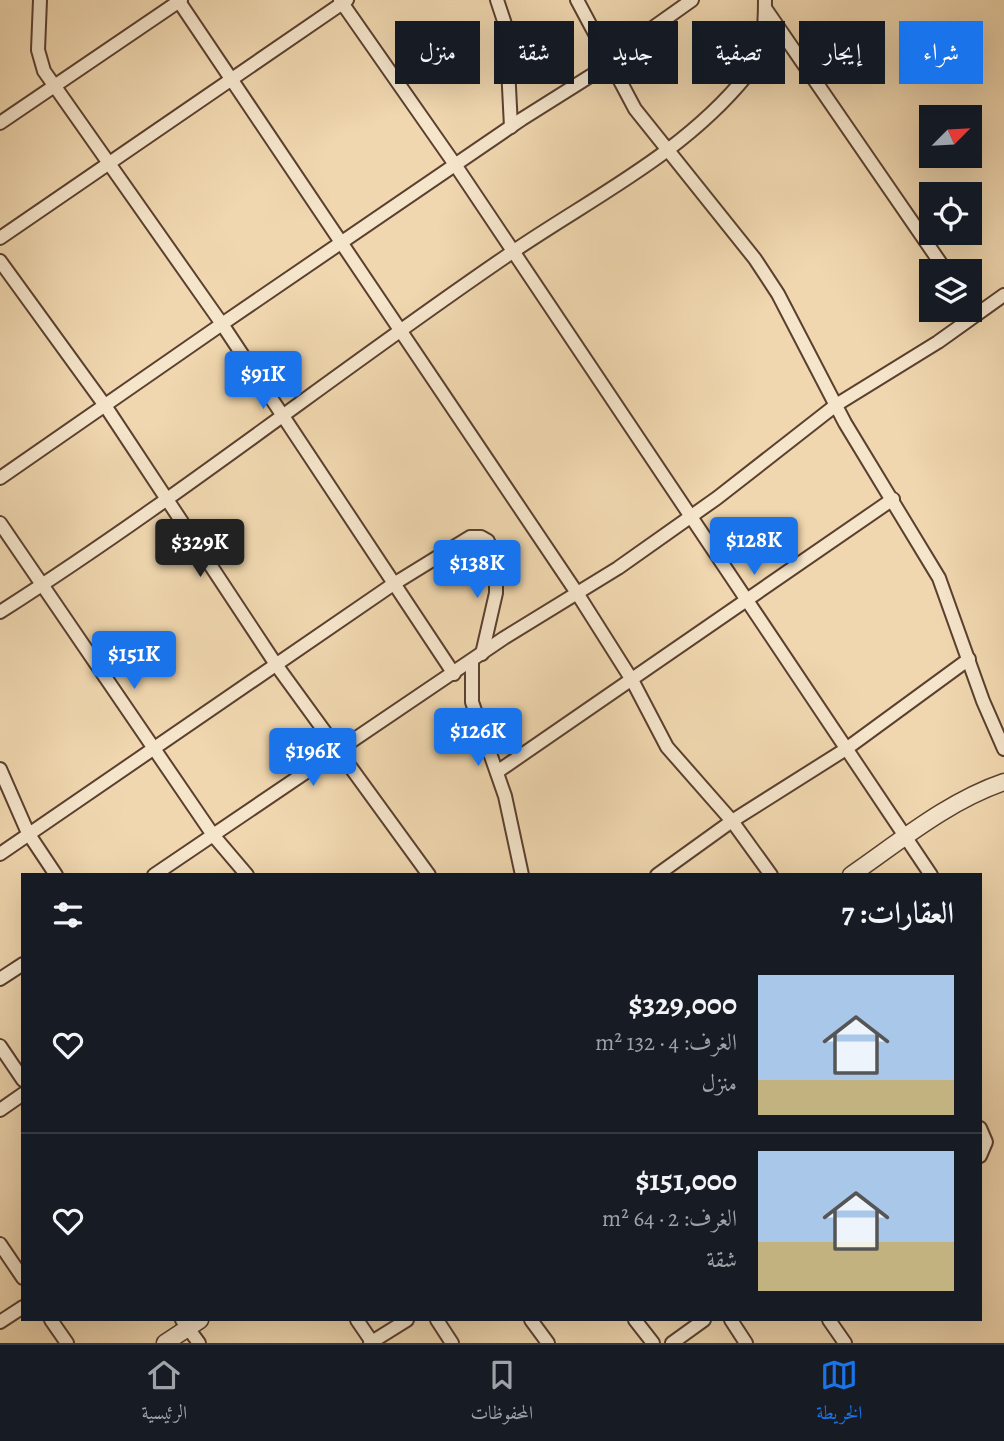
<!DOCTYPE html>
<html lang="ar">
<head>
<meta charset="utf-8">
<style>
  body { margin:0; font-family:Alegreya,Amiri,serif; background:#20242c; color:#f1f3f6; direction:rtl; height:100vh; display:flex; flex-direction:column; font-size:26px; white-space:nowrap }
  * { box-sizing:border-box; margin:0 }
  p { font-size:23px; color:#9ea1a6 }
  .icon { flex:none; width:38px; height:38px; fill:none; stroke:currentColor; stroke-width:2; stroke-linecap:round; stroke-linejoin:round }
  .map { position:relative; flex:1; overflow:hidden; direction:ltr }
  .details { position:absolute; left:21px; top:873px; width:961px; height:448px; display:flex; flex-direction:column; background:#171b24; border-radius:0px; box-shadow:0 7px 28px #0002; direction:rtl }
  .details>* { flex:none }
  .hud { position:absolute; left:21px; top:21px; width:962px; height:63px; direction:rtl; display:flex; gap:14px }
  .needle { width:46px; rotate:66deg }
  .buttons { position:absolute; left:919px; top:105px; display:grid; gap:14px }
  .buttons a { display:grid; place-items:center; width:63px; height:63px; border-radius:0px; background:#171b24; box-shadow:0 7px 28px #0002; font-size:35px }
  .price { position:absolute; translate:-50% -60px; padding:0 16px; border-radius:7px; background:#1a73e8; color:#fff; font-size:23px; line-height:46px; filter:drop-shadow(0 2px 4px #0008) }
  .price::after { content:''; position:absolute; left:50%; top:42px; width:21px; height:16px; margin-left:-10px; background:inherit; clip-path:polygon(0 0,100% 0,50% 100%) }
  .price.current { background:#222; color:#fff }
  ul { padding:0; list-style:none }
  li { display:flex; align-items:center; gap:21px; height:175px; padding:0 28px }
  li+li { border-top:2px solid #363941 }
  li span { display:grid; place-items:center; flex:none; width:196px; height:140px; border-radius:0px; color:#555 }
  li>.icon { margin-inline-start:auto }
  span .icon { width:84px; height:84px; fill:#fffc; stroke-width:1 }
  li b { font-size:30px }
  h2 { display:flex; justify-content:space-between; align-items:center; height:84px; padding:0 28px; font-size:30px }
  .chip { padding:0 24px; border-radius:0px; background:#171b24; box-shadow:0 7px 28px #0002; font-size:24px; line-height:63px }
  .chip.current { background:#1a73e8; color:#fff }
  .tab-bar { display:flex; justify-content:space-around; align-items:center; height:98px; border-top:2px solid #363941; background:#171b24; font-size:19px; color:#9ea1a6 }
  .tab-bar a { display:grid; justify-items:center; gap:4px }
  .tab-bar .current { color:#1a73e8 }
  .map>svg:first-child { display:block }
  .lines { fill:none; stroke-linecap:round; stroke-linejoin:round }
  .minor-casing { stroke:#5b4030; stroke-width:16 }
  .tertiary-casing { stroke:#5b4030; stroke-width:19 }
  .minor { stroke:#f5e5cb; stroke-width:12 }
  .tertiary { stroke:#f5e5cb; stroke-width:16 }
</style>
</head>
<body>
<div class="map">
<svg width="1004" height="1343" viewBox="0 0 1004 1343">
  <rect width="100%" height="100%" fill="#f0d7af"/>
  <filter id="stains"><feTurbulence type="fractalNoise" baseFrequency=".00286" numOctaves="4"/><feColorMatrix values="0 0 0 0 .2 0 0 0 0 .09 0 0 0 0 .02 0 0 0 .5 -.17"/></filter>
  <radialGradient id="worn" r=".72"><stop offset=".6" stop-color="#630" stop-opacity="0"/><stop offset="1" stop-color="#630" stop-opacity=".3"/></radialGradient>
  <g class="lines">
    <defs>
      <g id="minor">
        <path d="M40,0L38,50L44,71L222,324L454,674"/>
        <path d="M178,0L577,593L632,680L667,747L732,821L771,875"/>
        <path d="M340,0L456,166L931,875"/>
        <path d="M497,0L506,27L511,127"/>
        <path d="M577,0L635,109L755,259L778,294L845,423L939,578L983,701L1004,749"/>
        <path d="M765,8L946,271"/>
        <path d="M0,123L181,0"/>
        <path d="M0,238L347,0"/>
        <path d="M0,261L106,407L277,666L429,875"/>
        <path d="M0,478L222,324L522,119L611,63L654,27L692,0"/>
        <path d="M0,523L213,835L247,875"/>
        <path d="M0,612C176,500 339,370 511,253C593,197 683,154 747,75C764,54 765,27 765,0"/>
        <path d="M472,661V702L505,796L522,875"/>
        <path d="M0,769L28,833L56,875"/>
        <path d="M497,772L893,499"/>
        <path d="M0,854L392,585L470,537H481L488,541L496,578V593L482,654"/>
        <path d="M154,875L504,638L618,568L717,498L836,405L938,342L1004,295"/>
        <path d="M657,875L732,821L846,749L969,659"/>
        <path d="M0,979L23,964"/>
        <path d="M0,1046L23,1080"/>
        <path d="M0,1110L23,1094"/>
        <path d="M980,1128L986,1142L980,1156"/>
        <path d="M0,1244L23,1278"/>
        <path d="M51,1320L67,1343"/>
        <path d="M182,1320L199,1343"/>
        <path d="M357,1320L372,1342"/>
        <path d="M437,1320L452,1343"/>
        <path d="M531,1320L548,1343"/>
        <path d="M635,1320L653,1343"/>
        <path d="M731,1320L746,1343"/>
        <path d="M829,1320L845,1343"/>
        <path d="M0,1322L23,1307"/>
        <path d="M370,1343L407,1320"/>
        <path d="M672,1343L704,1320"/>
      </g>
      <g id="tertiary">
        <path d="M851,875C899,842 948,801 1004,782"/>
        <path d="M165,1343L200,1320"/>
      </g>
    </defs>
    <!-- minor casing -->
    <use href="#minor" class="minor-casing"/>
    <!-- tertiary casing -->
    <use href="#tertiary" class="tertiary-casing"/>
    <!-- minor -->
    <use href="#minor" class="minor"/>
    <!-- tertiary -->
    <use href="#tertiary" class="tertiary"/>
  </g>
  <rect width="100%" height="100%" filter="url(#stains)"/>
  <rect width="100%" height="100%" fill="url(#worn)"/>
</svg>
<div class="buttons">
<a><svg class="needle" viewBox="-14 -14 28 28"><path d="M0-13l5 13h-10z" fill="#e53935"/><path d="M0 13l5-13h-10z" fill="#9ea1a6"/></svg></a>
<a><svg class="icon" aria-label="locate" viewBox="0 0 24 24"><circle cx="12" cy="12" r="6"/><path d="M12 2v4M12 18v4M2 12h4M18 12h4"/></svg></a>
<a><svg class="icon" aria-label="layers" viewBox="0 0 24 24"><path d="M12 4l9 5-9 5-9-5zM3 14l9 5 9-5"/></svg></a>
</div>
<b class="price" style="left:263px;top:411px">$91K</b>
<b class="price" style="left:754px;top:577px">$128K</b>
<b class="price current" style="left:200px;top:579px">$329K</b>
<b class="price" style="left:477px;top:600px">$138K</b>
<b class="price" style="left:134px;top:691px">$151K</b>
<b class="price" style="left:478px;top:768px">$126K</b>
<b class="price" style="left:313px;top:788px">$196K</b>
<div class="hud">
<a class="chip current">شراء</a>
<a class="chip">إيجار</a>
<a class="chip">تصفية</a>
<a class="chip">جديد</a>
<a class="chip">شقة</a>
<a class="chip">منزل</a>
</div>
<section class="details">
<h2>العقارات: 7<svg class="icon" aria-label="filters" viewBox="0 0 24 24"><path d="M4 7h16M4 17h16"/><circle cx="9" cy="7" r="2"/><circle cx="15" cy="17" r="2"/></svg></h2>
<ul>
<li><span style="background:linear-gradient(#a9c7e8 75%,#c2b280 0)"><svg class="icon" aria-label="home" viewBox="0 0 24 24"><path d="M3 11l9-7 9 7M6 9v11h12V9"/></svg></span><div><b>$329,000</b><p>الغرف: 4 · 132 m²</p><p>منزل</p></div><svg class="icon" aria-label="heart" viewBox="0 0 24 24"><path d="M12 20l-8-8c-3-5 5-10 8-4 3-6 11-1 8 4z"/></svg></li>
<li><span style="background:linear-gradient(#a9c7e8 65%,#c2b280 0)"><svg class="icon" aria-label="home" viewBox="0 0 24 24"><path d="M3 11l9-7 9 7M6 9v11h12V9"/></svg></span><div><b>$151,000</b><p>الغرف: 2 · 64 m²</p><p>شقة</p></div><svg class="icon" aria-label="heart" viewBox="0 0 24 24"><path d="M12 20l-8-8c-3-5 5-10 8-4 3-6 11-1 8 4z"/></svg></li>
</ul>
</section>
</div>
<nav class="tab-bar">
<a class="current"><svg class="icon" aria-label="map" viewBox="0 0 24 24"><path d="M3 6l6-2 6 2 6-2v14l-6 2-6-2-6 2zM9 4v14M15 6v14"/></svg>الخريطة</a>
<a><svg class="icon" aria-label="saved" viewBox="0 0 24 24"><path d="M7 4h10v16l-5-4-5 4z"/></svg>المحفوظات</a>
<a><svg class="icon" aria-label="home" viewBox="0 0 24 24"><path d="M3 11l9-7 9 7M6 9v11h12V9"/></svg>الرئيسية</a>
</nav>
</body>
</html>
